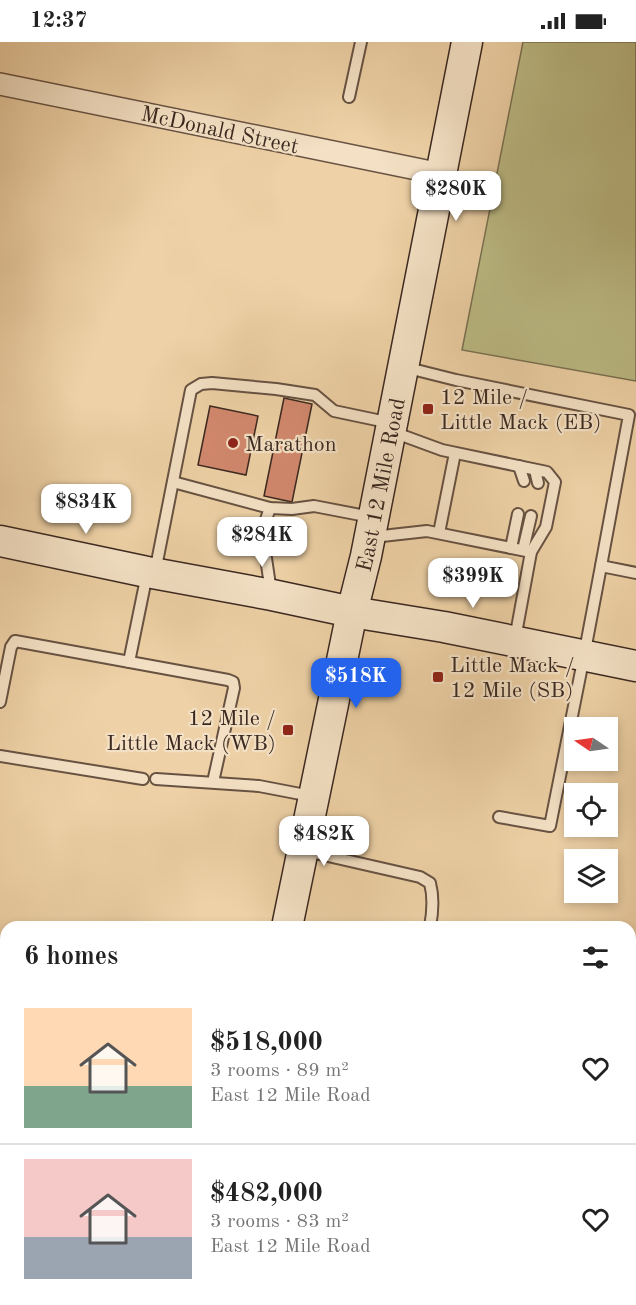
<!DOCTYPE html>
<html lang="en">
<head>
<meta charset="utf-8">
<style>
  body { margin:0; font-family:"Old Standard TT",serif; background:#f2f2f2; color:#222; height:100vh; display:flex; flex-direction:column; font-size:22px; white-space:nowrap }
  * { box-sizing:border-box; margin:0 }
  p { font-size:20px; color:#767676 }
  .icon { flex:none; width:33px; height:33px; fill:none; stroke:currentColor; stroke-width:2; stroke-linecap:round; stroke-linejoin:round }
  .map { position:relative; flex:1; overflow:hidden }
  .sheet { position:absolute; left:0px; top:879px; width:636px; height:384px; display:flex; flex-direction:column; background:#fff; border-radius:18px 18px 0 0; box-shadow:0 3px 9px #0003 }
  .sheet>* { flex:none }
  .needle { width:39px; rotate:283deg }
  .controls { position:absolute; left:564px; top:675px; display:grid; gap:12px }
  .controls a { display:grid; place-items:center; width:54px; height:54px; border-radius:0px; background:#fff; box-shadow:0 3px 9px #0003; font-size:30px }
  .price { position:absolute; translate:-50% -51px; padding:0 14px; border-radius:12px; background:#fff; color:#222; font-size:20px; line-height:39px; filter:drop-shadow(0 2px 3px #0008) }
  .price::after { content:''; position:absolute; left:50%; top:36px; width:18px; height:14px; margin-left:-9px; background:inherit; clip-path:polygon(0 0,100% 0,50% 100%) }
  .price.current { background:#2563eb; color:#fff }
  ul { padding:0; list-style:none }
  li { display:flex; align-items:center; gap:18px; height:150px; padding:0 24px }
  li+li { border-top:2px solid #e0e0e0 }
  li span { display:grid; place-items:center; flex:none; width:168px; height:120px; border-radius:0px; color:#555 }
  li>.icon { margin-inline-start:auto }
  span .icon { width:72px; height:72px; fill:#fffc; stroke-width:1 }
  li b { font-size:26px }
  h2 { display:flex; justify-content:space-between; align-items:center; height:72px; padding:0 24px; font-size:26px }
  .status { display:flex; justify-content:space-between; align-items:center; height:42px; padding:0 30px; background:#fff; direction:ltr }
  .status svg { height:16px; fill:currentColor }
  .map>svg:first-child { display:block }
  .green { fill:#bbba84; stroke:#7a7152; stroke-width:1.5 }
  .building { fill:#d3896e; stroke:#3a2820; stroke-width:1.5 }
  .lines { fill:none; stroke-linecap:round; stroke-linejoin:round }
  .service-casing { stroke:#675242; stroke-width:14 }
  .minor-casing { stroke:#675242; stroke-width:24 }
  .secondary-casing { stroke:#3a2820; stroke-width:33 }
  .service { stroke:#f4e1c5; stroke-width:10 }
  .minor { stroke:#f4e1c5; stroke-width:21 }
  .secondary { stroke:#f4e1c5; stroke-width:30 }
  .poi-dot { fill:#8f2418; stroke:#f4e1c5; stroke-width:2 }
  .labels { text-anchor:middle; stroke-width:4.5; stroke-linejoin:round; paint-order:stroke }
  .street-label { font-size:22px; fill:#3a2820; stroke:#f4e1c5 }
  .poi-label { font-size:22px; fill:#3a2820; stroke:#f4e1c5; text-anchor:start }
</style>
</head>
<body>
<div class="status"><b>12:37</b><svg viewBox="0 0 49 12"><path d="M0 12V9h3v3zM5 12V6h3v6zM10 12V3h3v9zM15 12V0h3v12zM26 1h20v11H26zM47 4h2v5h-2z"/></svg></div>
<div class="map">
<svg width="636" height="1263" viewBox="0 0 636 1263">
  <rect width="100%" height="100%" fill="#eed1a6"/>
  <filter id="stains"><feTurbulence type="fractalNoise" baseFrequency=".00333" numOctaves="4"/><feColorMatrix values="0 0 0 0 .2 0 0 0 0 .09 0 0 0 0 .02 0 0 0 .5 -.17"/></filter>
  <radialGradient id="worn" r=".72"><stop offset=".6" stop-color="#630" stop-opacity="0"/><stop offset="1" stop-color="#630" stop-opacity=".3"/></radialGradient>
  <!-- green -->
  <path class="green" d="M523,0H636V339L462,308Z"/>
  <!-- building -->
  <g class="building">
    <path d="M284,356L312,362L292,460L264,454Z"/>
    <path d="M210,364L258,374L246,433L198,423Z"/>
  </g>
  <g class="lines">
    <defs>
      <g id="service">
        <path d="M349,55L361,0"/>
        <path d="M404,325L456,338L629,373L601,524"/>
        <path d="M393,390L442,408L547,430L555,440L546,485L531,510L515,597"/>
        <path d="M519,424L524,439"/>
        <path d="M535,428L538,441"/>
        <path d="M173,440L270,466L292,467L314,464L371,475"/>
        <path d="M270,466L262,489L271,550"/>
        <path d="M439,491L455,411"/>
        <path d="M373,495L427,489L531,510"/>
        <path d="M511,506L518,472"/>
        <path d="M523,508L531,474"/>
        <path d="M155,530L191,348L201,342L212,341L276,347L315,353L334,369L391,381"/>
        <path d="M129,620L147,532"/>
        <path d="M0,660L11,605L15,599L228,638L233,640L234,646L213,740"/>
        <path d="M0,714L143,737"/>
        <path d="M156,737L259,744L311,754"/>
        <path d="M499,775L550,784L584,614L601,524L636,531"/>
        <path d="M306,809L420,835L430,841C434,856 433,869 430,885"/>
        <path d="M630,947L636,948"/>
      </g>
      <g id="minor">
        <path d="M0,42L441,132"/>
        <path d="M0,965L6,966"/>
        <path d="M630,1162L636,1163"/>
      </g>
      <g id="secondary">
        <path d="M0,499L147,530L272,553L352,570L444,585L636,624"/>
        <path id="s1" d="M287,885L352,570L366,514L467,0"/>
        <path d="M209,1263L210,1257"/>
      </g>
    </defs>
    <!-- service casing -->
    <use href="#service" class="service-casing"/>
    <!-- minor casing -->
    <use href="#minor" class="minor-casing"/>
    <!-- secondary casing -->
    <use href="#secondary" class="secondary-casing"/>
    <!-- service -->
    <use href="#service" class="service"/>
    <!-- minor -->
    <use href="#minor" class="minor"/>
    <!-- secondary -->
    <use href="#secondary" class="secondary"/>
  </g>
  <!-- markers -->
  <g class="poi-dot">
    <rect x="422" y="361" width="12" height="12" rx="3"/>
    <circle cx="233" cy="401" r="6"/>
    <rect x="432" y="629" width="12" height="12" rx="3"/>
    <rect x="282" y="682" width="12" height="12" rx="3"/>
  </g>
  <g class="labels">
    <!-- street labels -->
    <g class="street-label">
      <text transform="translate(220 87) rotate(12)" y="8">McDonald Street</text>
      <text dy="8" stroke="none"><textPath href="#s1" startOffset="452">East 12 Mile Road</textPath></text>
    </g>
    <!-- poi labels -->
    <g class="poi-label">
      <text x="440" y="362">12 Mile /<tspan x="440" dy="25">Little Mack (EB)</tspan></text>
      <text x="245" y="409">Marathon</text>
      <text x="450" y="630">Little Mack /<tspan x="450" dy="25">12 Mile (SB)</tspan></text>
      <text x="276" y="683" text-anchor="end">12 Mile /<tspan x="276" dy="25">Little Mack (WB)</tspan></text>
    </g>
  </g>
  <rect width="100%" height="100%" filter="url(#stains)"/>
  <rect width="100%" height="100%" fill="url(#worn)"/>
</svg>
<div class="controls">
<a><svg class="needle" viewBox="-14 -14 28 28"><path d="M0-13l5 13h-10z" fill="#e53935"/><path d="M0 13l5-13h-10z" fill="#767676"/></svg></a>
<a><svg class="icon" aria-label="locate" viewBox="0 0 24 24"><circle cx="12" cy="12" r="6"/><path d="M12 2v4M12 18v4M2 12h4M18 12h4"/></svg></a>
<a><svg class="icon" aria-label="layers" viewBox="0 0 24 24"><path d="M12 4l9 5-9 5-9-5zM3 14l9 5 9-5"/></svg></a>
</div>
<b class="price" style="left:456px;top:180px">$280K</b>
<b class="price" style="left:86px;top:493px">$834K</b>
<b class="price" style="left:262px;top:526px">$284K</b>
<b class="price" style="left:473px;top:567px">$399K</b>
<b class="price current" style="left:356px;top:667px">$518K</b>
<b class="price" style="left:324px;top:825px">$482K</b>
<section class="sheet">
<h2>6 homes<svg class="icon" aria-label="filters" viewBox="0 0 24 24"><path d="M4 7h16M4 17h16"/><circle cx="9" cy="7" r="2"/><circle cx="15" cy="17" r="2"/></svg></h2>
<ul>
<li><span style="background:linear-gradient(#ffd9b3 65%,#7fa58c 0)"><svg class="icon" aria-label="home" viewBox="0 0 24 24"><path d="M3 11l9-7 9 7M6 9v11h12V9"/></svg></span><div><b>$518,000</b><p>3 rooms · 89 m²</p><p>East 12 Mile Road</p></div><svg class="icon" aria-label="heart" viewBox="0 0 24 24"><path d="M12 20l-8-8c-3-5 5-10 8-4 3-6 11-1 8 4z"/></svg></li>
<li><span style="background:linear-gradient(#f6c9c9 65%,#9aa5b1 0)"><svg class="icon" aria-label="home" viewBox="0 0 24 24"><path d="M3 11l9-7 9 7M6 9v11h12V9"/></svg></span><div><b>$482,000</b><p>3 rooms · 83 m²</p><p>East 12 Mile Road</p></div><svg class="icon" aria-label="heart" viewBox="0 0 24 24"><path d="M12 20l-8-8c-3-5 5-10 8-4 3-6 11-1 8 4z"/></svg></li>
</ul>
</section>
</div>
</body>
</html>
